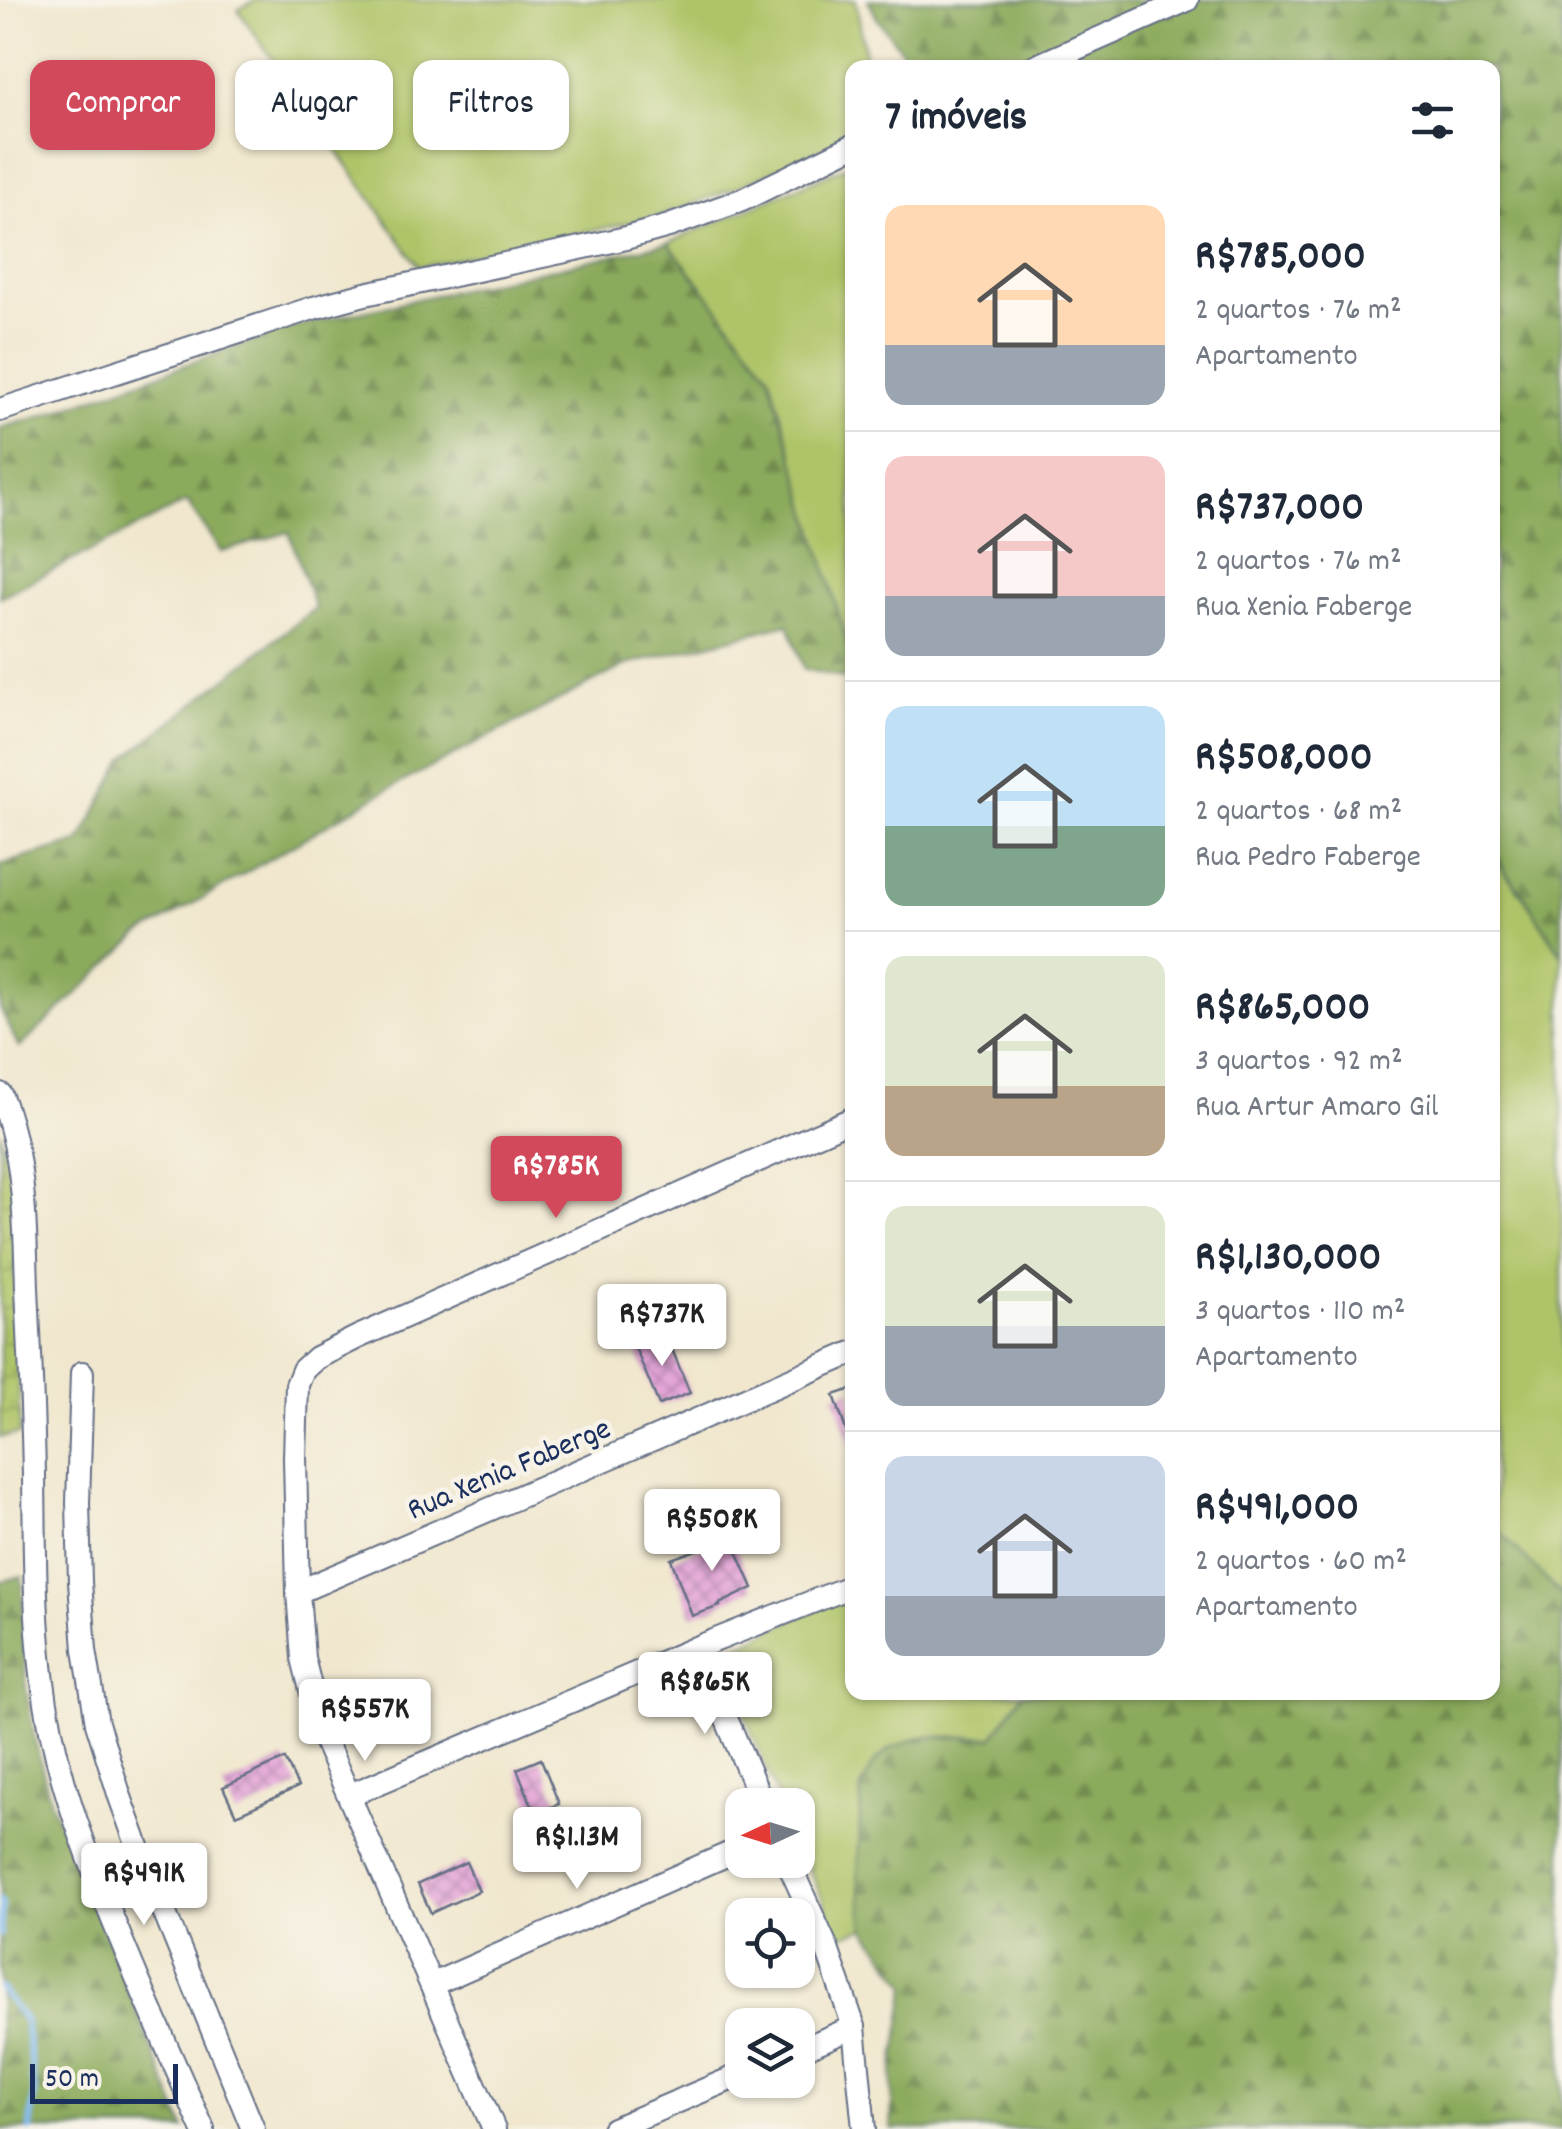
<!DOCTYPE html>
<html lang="pt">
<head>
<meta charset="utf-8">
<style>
  body { margin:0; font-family:Dekko,sans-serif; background:#f6f6f7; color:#1f2937; height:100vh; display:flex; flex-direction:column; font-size:38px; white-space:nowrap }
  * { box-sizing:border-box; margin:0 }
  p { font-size:32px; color:#747a83 }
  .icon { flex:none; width:55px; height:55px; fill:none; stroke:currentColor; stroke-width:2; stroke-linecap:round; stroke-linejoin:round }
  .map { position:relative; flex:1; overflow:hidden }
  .details { position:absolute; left:845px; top:60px; width:655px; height:1640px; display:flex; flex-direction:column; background:#fff; border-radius:20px; box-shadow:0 2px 8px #0004 }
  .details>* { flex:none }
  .banner { position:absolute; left:30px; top:60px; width:665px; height:90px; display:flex; gap:20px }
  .needle { width:65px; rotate:266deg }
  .fabs { position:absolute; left:725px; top:1788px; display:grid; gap:20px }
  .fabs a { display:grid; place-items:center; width:90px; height:90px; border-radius:20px; background:#fff; box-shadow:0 2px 8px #0004; font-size:50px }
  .scale { position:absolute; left:30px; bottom:25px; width:148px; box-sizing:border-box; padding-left:10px; border:5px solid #1b2f5e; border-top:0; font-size:28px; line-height:35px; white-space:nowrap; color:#1b2f5e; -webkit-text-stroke:8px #f7f3e8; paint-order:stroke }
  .price { position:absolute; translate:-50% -85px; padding:0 22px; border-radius:10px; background:#fff; color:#222; font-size:32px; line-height:65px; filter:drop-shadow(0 2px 5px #0008) }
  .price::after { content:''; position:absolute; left:50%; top:60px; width:30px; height:22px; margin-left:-15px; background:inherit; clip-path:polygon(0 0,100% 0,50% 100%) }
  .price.on { background:#d1495b; color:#fff }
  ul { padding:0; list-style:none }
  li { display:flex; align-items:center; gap:30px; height:250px; padding:0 40px }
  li+li { border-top:2px solid #e0e1e3 }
  li span { display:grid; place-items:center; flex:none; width:280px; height:200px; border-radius:20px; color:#555 }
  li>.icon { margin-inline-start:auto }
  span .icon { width:120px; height:120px; fill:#fffc; stroke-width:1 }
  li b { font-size:42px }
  h2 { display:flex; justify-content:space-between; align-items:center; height:120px; padding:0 40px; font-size:42px }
  .pill { padding:0 35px; border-radius:20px; background:#fff; box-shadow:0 2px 8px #0004; font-size:35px; line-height:90px }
  .pill.on { background:#d1495b; color:#fff }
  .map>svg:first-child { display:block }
  .green { fill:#afc468; stroke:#657a63; stroke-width:2.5 }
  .forest { fill:url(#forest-firs); stroke:#536c5d; stroke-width:2.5 }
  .wetland { fill:url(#wetland-marsh); stroke:#657a63; stroke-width:2.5 }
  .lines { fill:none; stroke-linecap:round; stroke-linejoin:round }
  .stream { stroke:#83bbf3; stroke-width:6 }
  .building { fill:url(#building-cross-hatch) }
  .street-casing { stroke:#666f85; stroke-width:26 }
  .street { stroke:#fff; stroke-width:22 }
  .labels { text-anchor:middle; stroke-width:9; stroke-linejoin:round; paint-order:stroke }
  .street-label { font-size:32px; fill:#1b2f5e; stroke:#f7f3e8 }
</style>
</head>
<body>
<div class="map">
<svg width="1562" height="2129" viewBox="0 0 1562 2129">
  <defs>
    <pattern id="forest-firs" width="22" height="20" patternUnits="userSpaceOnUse" patternTransform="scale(2.5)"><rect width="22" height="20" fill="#8baa5c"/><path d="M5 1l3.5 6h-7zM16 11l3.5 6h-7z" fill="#718b4f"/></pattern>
    <pattern id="wetland-marsh" width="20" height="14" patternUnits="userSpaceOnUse" patternTransform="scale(2.5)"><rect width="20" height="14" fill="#afc468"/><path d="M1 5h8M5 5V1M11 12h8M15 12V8" fill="none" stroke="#8ea059"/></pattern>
    <pattern id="building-cross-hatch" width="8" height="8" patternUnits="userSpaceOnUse" patternTransform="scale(2.5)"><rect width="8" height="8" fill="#e4a4d8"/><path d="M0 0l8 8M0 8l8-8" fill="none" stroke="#b886b2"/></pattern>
  </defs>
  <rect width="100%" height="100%" fill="#f7f3e8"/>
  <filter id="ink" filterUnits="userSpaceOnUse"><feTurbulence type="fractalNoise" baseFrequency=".01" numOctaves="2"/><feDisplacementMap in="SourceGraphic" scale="20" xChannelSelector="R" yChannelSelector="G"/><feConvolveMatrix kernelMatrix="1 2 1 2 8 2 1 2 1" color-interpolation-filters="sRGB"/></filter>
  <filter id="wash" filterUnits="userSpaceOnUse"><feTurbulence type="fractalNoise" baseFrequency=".0048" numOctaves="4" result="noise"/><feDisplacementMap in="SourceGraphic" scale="40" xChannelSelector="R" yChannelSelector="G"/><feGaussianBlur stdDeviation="2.25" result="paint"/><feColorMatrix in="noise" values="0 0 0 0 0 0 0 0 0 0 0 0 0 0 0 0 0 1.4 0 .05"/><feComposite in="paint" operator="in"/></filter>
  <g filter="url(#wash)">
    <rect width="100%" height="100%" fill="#f0e7ce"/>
    <!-- green -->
    <g class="green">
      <path d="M256,0H856L867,67L852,68V135L743,185L661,216L419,267L238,10Z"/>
      <path d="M852,164V660L769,374L668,243Z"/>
      <path d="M1492,856L1521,893L1562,955V1596L1493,1525Z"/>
      <path d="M842,1596L852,1623V1692L880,1693L881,1695L886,1692L1023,1693L993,1737H919L875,1762L861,1788L858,1875L865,1928L839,1937L798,1843V1805H781L720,1654Z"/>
    </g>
    <!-- forest -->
    <g class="forest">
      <path d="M868,0H1562V955L1522,893L1493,856L1492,68L914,67L877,18Z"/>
      <path d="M668,243L769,374L852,660V680L804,669L788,624L626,665L385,791L138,936L19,1048L0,1008V865L80,842L124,759L315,608L289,532L221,552L187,502L0,597V428L43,416L288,328Z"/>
      <path d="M1493,1525L1562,1596V2129H891L893,2073L907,1985L865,1928L858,1875L861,1788L875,1762L891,1748L919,1737H993L1023,1693L1492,1692Z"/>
      <path d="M22,1576L26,1689L35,1740L51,1803L185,2129H0V1582Z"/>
    </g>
    <!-- wetland -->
    <path class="wetland" d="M0,1132L14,1188L20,1434L0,1437Z"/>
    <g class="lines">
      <!-- stream -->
      <g class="stream">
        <path d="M0,1901L2,1903L0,1934"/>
        <path d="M0,1988L25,2021L34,2090L30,2129"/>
      </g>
    </g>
    <g id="blocks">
      <!-- building -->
      <g class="building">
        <path d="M665,1332L690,1393L659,1405L634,1345Z"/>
        <path d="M852,1389V1441L850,1442L834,1395Z"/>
        <path d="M728,1531L753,1588L719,1604L720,1606L692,1616L671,1559L705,1547L703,1542Z"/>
        <path d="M285,1759L298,1787L236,1815L223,1787Z"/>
        <path d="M541,1759L559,1804L535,1813L517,1769Z"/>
        <path d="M466,1862L479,1891L431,1913L418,1884Z"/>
      </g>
    </g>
  </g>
  <g filter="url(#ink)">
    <use href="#blocks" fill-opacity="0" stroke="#666f85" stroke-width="2.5"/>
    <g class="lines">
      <defs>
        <g id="street">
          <path d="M1032,68L1187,0"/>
          <path d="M0,410L313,308L365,294L622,239L669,226L742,200L852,146"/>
          <path d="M0,1094C25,1155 25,1222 27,1288C30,1351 33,1414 34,1477C35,1542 34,1609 42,1674C51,1754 73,1817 102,1892C133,1972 168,2050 203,2129"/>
          <path d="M82,1373L78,1503L80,1582L85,1650L97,1723L120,1797L141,1855L253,2129"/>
          <path d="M298,1592L852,1353"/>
          <path d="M696,1648L763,1805"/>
          <path d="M350,1795L696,1648L852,1586"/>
          <path d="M787,1860L826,1946L854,2027L864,2129"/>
          <path d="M433,1984L742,1848"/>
          <path d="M798,2051L854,2027"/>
          <path d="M494,2129L322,1734L303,1658L298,1592L295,1458L297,1385L303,1370L316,1358L358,1337L852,1119"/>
          <path d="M613,2129L742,2074"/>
        </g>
      </defs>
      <!-- street casing -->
      <use href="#street" class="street-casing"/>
      <!-- street -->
      <use href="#street" class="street"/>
    </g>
  </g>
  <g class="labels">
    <!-- street labels -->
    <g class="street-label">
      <text transform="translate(508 1467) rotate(-23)" y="11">Rua Xenia Faberge</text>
    </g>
  </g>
</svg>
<div class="fabs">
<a><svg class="needle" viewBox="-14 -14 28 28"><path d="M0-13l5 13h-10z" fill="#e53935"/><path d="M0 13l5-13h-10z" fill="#747a83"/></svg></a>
<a><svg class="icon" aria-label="locate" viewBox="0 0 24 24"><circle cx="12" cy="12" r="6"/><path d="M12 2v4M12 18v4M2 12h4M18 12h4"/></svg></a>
<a><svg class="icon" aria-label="layers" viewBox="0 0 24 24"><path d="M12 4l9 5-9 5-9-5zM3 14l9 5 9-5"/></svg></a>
</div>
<div class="scale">50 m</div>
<b class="price on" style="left:556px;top:1221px">R$785K</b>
<b class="price" style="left:662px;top:1369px">R$737K</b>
<b class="price" style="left:712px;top:1574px">R$508K</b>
<b class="price" style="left:705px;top:1737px">R$865K</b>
<b class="price" style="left:365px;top:1764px">R$557K</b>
<b class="price" style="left:577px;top:1892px">R$1.13M</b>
<b class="price" style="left:144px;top:1928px">R$491K</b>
<div class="banner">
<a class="pill on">Comprar</a>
<a class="pill">Alugar</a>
<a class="pill">Filtros</a>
</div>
<section class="details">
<h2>7 imóveis<svg class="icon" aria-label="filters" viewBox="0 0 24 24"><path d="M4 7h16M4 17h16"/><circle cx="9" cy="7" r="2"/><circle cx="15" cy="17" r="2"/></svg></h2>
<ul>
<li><span style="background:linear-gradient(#ffd9b3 70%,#9aa5b1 0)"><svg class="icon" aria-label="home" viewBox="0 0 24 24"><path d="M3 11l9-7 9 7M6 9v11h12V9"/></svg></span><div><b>R$785,000</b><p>2 quartos · 76 m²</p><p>Apartamento</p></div></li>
<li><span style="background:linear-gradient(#f6c9c9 70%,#9aa5b1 0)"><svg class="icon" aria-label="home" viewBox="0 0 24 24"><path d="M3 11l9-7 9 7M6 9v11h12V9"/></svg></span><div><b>R$737,000</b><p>2 quartos · 76 m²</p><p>Rua Xenia Faberge</p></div></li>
<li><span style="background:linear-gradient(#bfe0f5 60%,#7fa58c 0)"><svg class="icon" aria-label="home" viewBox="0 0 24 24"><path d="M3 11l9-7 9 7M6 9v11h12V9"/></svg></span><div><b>R$508,000</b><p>2 quartos · 68 m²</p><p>Rua Pedro Faberge</p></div></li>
<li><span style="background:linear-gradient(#dfe7d0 65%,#b9a48a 0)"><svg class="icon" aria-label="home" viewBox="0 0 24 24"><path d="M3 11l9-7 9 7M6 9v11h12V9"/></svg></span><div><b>R$865,000</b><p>3 quartos · 92 m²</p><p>Rua Artur Amaro Gil</p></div></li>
<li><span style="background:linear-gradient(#dfe7d0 60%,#9aa5b1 0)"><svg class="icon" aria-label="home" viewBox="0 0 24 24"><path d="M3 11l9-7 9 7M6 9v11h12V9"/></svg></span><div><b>R$1,130,000</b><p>3 quartos · 110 m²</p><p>Apartamento</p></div></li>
<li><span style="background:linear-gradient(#c9d6e8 70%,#9aa5b1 0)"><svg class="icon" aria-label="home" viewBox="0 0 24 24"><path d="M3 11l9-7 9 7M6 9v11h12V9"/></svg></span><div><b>R$491,000</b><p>2 quartos · 60 m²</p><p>Apartamento</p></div></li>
</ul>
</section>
</div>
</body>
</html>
